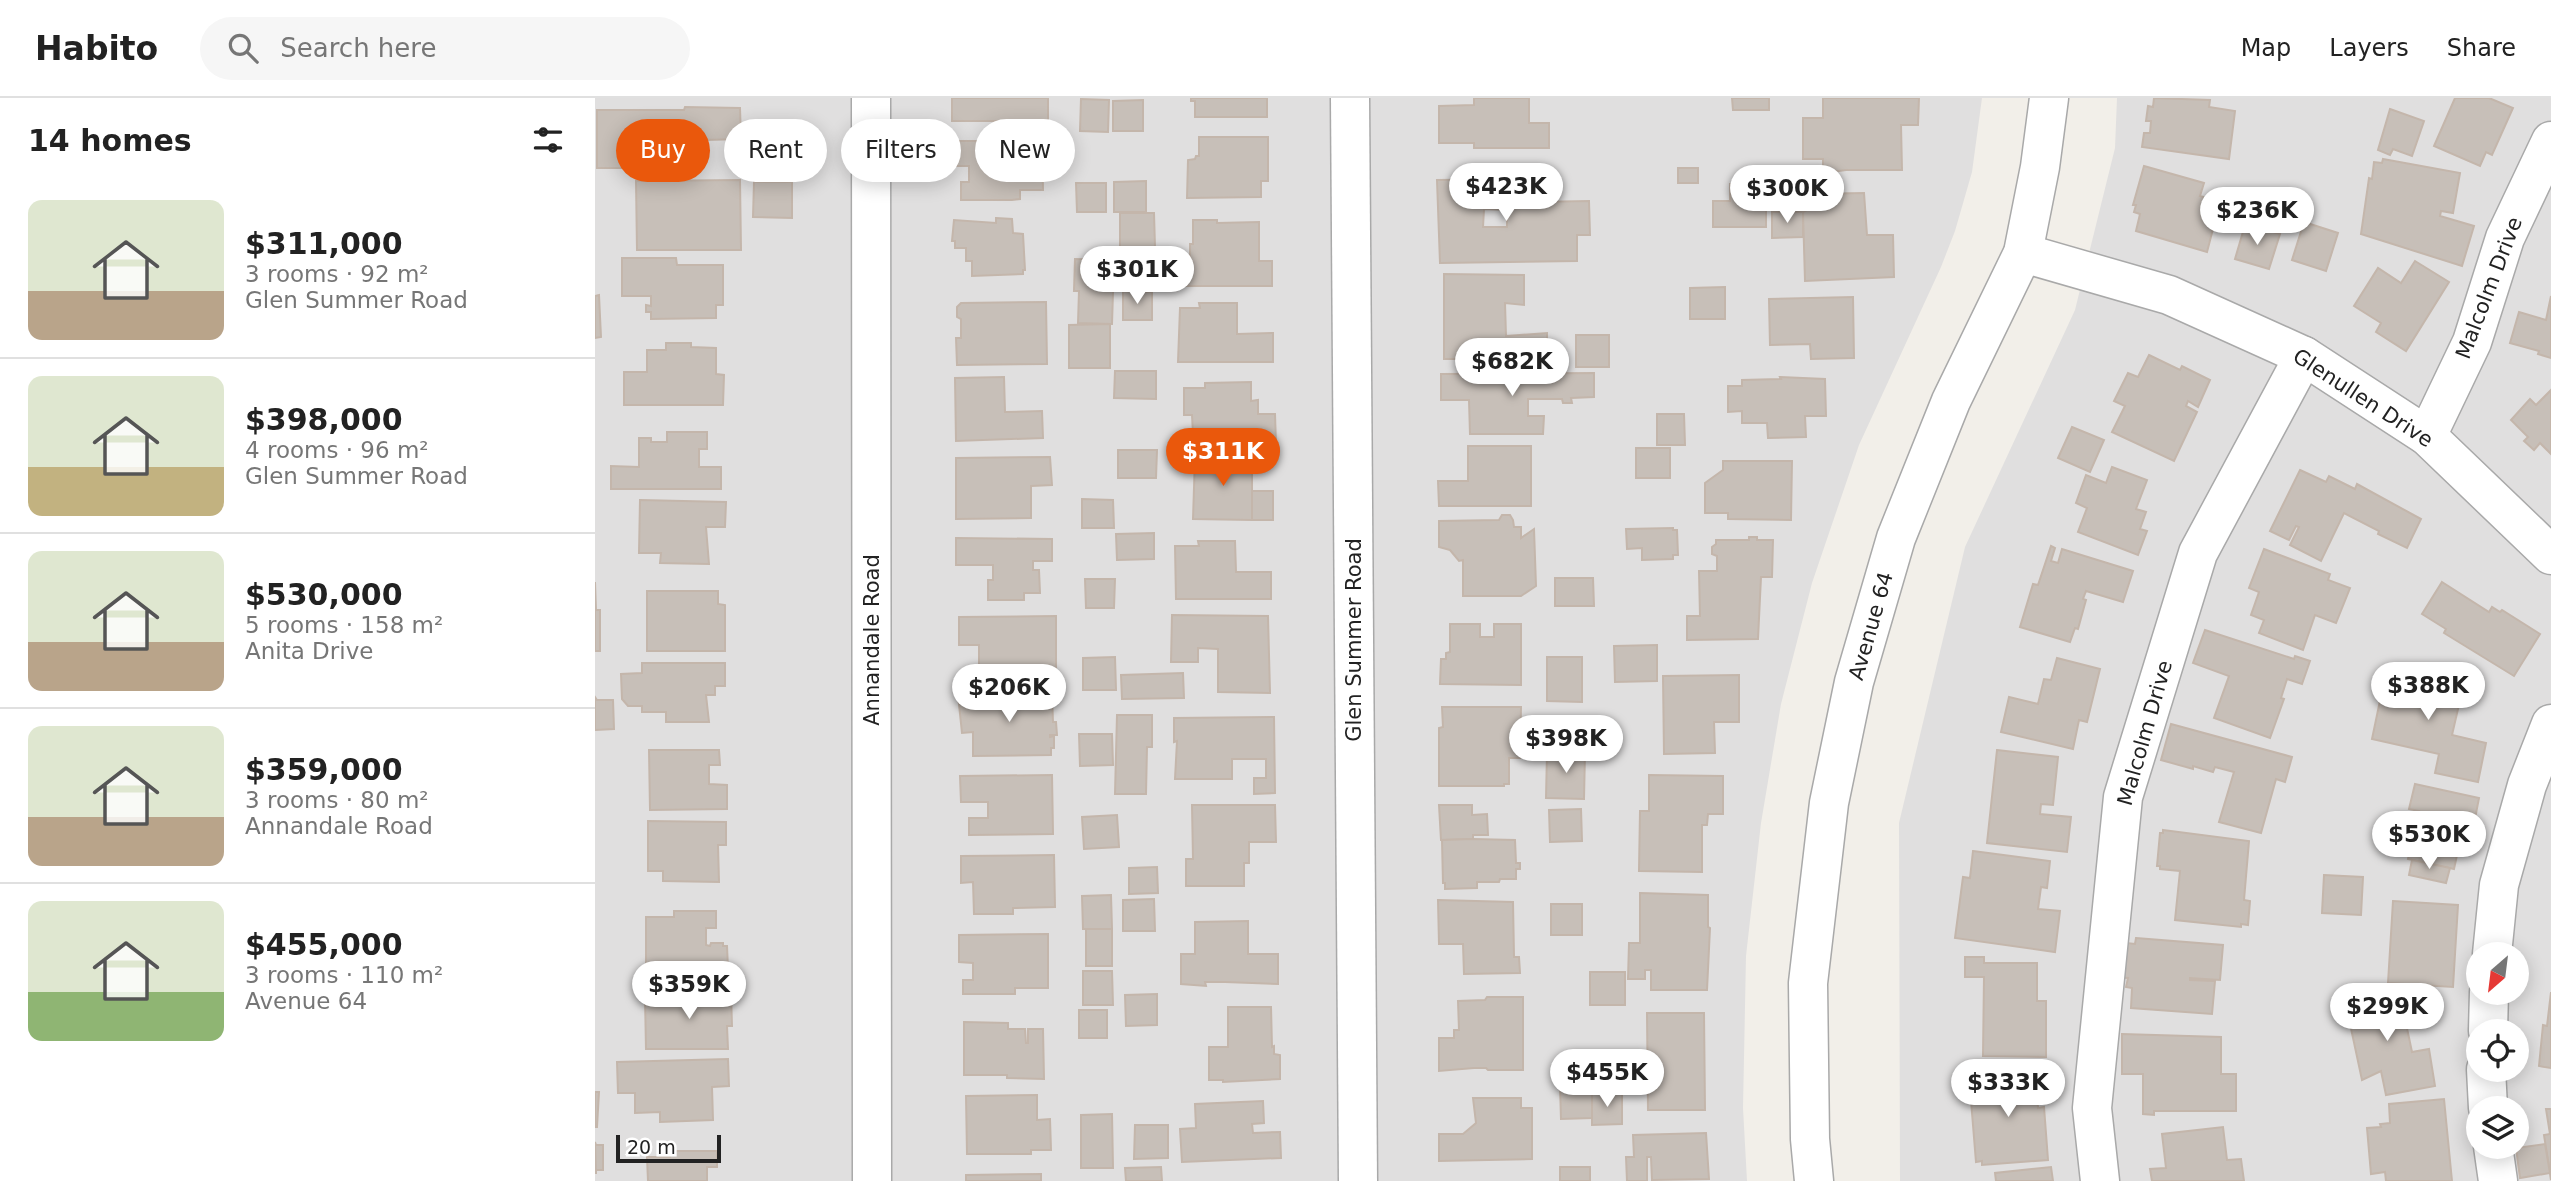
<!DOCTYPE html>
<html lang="en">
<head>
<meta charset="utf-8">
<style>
  body { margin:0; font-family:"DejaVu Sans",sans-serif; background:#f6f6f6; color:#222; height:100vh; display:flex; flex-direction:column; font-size:26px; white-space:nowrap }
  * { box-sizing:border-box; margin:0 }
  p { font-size:23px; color:#767676 }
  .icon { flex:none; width:38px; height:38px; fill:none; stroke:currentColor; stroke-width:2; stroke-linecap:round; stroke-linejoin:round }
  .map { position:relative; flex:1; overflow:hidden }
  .panel { display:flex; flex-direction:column; background:#fff; width:595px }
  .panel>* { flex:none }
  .guide { position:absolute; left:21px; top:21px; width:665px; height:63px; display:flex; gap:14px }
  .needle { width:46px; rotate:208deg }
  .buttons { position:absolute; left:1871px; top:844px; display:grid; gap:14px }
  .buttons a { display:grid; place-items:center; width:63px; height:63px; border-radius:50%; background:#fff; box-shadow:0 4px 18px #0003; font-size:35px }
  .scale { position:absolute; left:21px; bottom:18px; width:105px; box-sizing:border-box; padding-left:7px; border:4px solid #222; border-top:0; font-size:19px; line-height:24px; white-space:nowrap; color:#222; -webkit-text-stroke:5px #fff; paint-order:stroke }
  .price { position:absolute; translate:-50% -60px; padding:0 16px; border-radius:24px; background:#fff; color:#222; font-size:23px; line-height:46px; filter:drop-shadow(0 2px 4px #0008) }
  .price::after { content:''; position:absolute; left:50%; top:42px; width:21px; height:16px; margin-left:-10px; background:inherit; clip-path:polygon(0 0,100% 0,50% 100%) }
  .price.selected { background:#ea580c; color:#fff }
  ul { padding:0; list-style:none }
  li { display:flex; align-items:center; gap:21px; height:175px; padding:0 28px }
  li+li { border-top:2px solid #e0e0e0 }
  li span { display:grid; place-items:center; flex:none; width:196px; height:140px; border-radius:14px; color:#555 }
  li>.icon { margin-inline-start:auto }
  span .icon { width:84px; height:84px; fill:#fffc; stroke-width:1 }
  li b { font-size:30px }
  h2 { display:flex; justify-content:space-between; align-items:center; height:84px; padding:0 28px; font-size:30px }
  .pill { padding:0 24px; border-radius:32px; background:#fff; box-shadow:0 4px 18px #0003; font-size:24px; line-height:63px }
  .pill.selected { background:#ea580c; color:#fff }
  header { display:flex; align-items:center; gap:42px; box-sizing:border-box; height:98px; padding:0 35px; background:#fff; border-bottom:2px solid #e0e0e0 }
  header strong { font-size:33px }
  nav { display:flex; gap:38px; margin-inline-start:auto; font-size:24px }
  .search { width:490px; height:63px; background:#f6f6f6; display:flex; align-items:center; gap:18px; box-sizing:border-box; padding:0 24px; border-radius:38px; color:#767676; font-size:26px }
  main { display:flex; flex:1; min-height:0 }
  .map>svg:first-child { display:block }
  .residential { fill:#e0dfdf; fill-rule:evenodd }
  .building { fill:#c7bfb8; stroke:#c4b6ab; stroke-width:2; fill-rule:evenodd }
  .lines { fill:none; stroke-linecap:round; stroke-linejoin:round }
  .minor-casing { stroke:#a9a9a9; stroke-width:41 }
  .minor { stroke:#fff; stroke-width:38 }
  .labels { text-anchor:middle; stroke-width:5; stroke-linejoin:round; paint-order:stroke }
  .street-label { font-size:21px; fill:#222; stroke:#fff }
</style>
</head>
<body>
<header>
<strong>Habito</strong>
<div class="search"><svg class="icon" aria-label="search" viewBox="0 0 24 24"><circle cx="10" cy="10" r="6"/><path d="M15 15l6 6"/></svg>Search here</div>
<nav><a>Map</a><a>Layers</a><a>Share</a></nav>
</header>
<main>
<section class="panel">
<h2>14 homes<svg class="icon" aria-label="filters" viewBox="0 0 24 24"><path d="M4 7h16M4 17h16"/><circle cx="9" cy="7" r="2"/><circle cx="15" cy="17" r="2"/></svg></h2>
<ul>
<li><span style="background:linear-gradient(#dfe7d0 65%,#b9a48a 0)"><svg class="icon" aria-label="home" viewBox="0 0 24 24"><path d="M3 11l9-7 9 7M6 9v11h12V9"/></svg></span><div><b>$311,000</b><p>3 rooms · 92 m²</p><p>Glen Summer Road</p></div></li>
<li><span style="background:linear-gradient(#dfe7d0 65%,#c2b280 0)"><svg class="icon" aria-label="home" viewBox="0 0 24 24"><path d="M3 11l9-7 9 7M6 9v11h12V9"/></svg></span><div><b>$398,000</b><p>4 rooms · 96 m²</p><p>Glen Summer Road</p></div></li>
<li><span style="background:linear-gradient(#dfe7d0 65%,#b9a48a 0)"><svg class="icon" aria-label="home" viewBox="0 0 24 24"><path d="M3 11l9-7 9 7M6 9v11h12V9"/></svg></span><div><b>$530,000</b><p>5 rooms · 158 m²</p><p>Anita Drive</p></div></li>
<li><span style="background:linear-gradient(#dfe7d0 65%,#b9a48a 0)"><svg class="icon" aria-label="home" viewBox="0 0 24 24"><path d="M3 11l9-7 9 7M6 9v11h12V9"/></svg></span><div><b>$359,000</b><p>3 rooms · 80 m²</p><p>Annandale Road</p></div></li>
<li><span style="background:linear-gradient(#dfe7d0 65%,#8fb573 0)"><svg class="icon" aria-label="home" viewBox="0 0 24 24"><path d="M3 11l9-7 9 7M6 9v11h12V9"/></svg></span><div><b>$455,000</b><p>3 rooms · 110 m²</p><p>Avenue 64</p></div></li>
</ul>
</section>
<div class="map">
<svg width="1956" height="1083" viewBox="0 0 1956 1083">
  <rect width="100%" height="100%" fill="#f2efe9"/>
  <!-- residential -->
  <g class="residential">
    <path d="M0,0H1387L1377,74L1360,133L1346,169L1264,347L1217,485L1186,606L1166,725L1151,858L1148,1010L1152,1083H0Z"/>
    <path d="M1522,0H1956V1083H1305L1304,725L1370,449L1480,212L1520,50ZM1883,856H1922V894H1883ZM1883,933H1922V971H1883ZM1883,1010H1922V1048H1883Z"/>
  </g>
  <!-- building -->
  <g class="building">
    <rect x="357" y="0" width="96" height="23"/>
    <path d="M596,0H672V19H600V3H596Z"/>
    <path d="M879,0H934V25H954V50H879V45H844V8L879,7Z"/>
    <path d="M1137,0H1174V12H1138Z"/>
    <path d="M1228,0H1324L1323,27H1306L1307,72H1251L1228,75V61H1208V20H1228Z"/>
    <path d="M1559,0L1615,2L1614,9L1640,13L1634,61L1547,49L1549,35H1555L1556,23H1551L1553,8L1558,9Z"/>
    <path d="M1860,0H1894L1918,10L1897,57L1891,54L1885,68L1839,48Z"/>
    <path d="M486,1L514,2L513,34L485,33Z"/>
    <path d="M548,2V33H518V3Z"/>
    <path d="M90,9L145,10L146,41L110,42L109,63H74L73,75H32L33,70H2V12H89Z"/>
    <path d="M1795,11L1829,23L1817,58L1798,51L1795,57L1783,52Z"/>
    <path d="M604,39H673V83H666V99L592,100L593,62L600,61L601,58H604Z"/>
    <path d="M357,43H447L448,92H425V101L417,102H366V84H374V68H357Z"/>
    <path d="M1788,61L1865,75L1858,115L1846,113L1845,118L1879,128L1867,168L1766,136L1774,80L1777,81L1779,64L1787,65Z"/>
    <path d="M1549,68L1609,85L1605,98L1625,104L1612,154L1541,133L1545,116L1539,114L1541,107H1538Z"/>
    <rect x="1083" y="70" width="20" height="15"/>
    <path d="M940,81V104L994,103L995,137H982V163L845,165L842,82ZM889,111L912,112V129H888Z"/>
    <path d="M145,82L146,152H42L41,83Z"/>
    <path d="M551,83V114H519V84Z"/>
    <path d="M159,84H197V120L158,119Z"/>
    <path d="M481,85H511V114H482Z"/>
    <path d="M1135,86H1171V129H1118V103H1135Z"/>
    <path d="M1269,95L1272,137H1298L1299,179L1210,183L1208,114L1212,112V96Z"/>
    <path d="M1177,114H1208V139L1177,140Z"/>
    <path d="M525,115H559L560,149L525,150Z"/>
    <path d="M401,120L417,121L418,135L428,136L430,172H428V176L377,178V163H371V150H360V143H357L359,122L401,125Z"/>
    <path d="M598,122H622V125L664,124V163H677V188H577V163L595,162V146H598Z"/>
    <path d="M1709,124L1743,135L1731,173L1697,162Z"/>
    <path d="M1650,127L1685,136L1674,171L1640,161Z"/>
    <path d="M27,160H81L82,167H128V207H121V220L56,221V214H51V207L56,208V198H27Z"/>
    <path d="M480,161L519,162L517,226L483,225L484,193H479Z"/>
    <path d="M1820,163L1854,184L1811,253L1781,234L1786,225L1759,208L1783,170L1806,185Z"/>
    <path d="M849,176L929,177V207L910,205L911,238L952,235V259L929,261H849Z"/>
    <path d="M1130,189V221H1095V190Z"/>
    <path d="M528,193L557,194V222H528Z"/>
    <path d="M4,197L6,239L0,240V198Z"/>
    <path d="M1956,198V260L1943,256L1944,253L1915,245L1924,214L1951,222Z"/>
    <path d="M1258,199L1259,260L1216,261L1215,246L1175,247L1174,201Z"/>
    <path d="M451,204L452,266L362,267L361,240H366V221L362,219V209L366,205Z"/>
    <path d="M604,205H642V236L678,235V264H583L585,210H605Z"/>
    <path d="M515,226V270H474V227Z"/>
    <rect x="981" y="237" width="33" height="32"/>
    <path d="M71,245H96V249L121,250V276L129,277L128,307H29V274H52V252H71Z"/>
    <path d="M1554,257L1585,272L1587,268L1615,282L1603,309L1593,303L1591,308L1602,314L1579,363L1517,334L1530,308L1519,303L1533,275L1543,279Z"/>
    <path d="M520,273H561V301L519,300Z"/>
    <path d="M999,275V299L976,300L977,305H968L967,301H933V318H949L948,336H875L874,302H846V276Z"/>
    <path d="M409,279L410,314L447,313L448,340L361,343L360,280Z"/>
    <path d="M1185,279L1230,281L1231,318H1210L1211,339L1173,340L1172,325H1147V313L1133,314V288H1147V282L1186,281Z"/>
    <path d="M656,284V303L663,302V316H680L681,346L640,347V336H598L597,317H589V290H610V285Z"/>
    <path d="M1956,292V356L1945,345L1939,352L1929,343L1933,339L1916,322L1935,301L1941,307Z"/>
    <path d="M1062,316H1089L1090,347H1062Z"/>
    <path d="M1477,329L1509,342L1495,374L1463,360Z"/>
    <path d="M72,334H112V351H104V369H126V391H16V368L44,369V340H56V344H72Z"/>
    <path d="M873,348H936V408H844L843,383H873Z"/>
    <rect x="1041" y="350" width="34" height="30"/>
    <path d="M523,352H562L561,380H523Z"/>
    <path d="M455,359L457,387L436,388V420L361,421V360Z"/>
    <path d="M600,359H657V422L598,421Z"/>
    <path d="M1128,363H1197L1196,422L1133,421V415H1110V385L1128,372Z"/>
    <path d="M1517,369L1552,382L1541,411L1551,414L1545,431L1552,433L1543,457L1483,434L1492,410L1481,405L1491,377L1511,385Z"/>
    <path d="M1705,372L1731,384L1734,378L1760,391L1762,386L1826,421L1812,450L1783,436L1784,433L1749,415L1726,463L1695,447L1704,429L1701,428L1694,442L1675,433Z"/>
    <rect x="657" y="393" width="21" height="29"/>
    <path d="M487,401L518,402L519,430H487Z"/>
    <path d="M45,402L131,404L130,429H111L114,466L65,465L66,455H44Z"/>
    <path d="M907,417H915L918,422L919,429H926V440L939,431L941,488L926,498H868V462L864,463L855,452L844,449V423L904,422Z"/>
    <path d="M1078,430V432H1082L1083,457H1078V461L1047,462V450L1032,451L1031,431Z"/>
    <path d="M559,435V461L522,462L521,436Z"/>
    <path d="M1154,439H1162V442H1178L1177,479H1166L1163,541L1092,542V518H1105L1104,473H1122V458L1117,456V449L1121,446V442H1154Z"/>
    <path d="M361,440L457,441V463H438V472H444L445,495H429V502H393V482H398V467H361Z"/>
    <path d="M603,443H640L641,474H676V501H581L580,448H604Z"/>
    <path d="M1456,448L1460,450L1456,463L1463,465L1467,451L1538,473L1528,504L1491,493L1488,501L1491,502L1483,531L1480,530L1475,544L1425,529L1438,486L1443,487Z"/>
    <path d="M1669,451L1735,476L1733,482L1755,490L1741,525L1720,517L1708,552L1664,535L1669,522L1656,517L1664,494L1654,490Z"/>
    <path d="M960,480H998L999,508H960Z"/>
    <path d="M490,481H520L519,510H491Z"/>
    <path d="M0,484L1,512H5V553H0Z"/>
    <path d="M1847,484L1894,514L1897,509L1905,514L1907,512L1945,536L1919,578L1849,535L1851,531L1827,516Z"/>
    <path d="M52,493H123V506L130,507V553H52Z"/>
    <path d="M577,517L673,518L675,595L623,594V551L603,550V564H576Z"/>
    <path d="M461,518V576L384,577V547H364V519Z"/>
    <path d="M855,526H885V539H899V526H926V587L845,586L846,561H851V555L855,554Z"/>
    <path d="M1610,532L1699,561L1700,558L1715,563L1707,586L1692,581L1686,600L1689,601L1675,640L1619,620L1634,578L1598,565Z"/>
    <path d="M1062,547V583L1020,584L1019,548Z"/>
    <path d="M520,559L521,592H488V560Z"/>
    <path d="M952,559H987V604L952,603Z"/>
    <path d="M1462,560L1505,571L1492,624L1484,622L1478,651L1406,634L1414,599L1443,606L1449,581L1456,582Z"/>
    <path d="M47,565H130V588H120V597H111L114,624H71V614H47V608H33L27,601L26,576L47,575Z"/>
    <path d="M1809,572L1869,585L1857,637L1891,645L1883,684L1840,675L1844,656L1777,641L1791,574L1808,577Z"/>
    <path d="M588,575L589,600L527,601L526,577Z"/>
    <path d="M1144,577V624H1119L1120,655L1069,656L1068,578Z"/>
    <path d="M363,597H457L458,624H461L462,637H455V639L459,638V650H456V657L378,658V634L367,635Z"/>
    <path d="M0,599L2,602H18L19,631L0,632Z"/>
    <path d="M847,609H926L925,660H914V686H909V688H844V630L848,629Z"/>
    <path d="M522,617H557V649H552L551,696H520Z"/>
    <path d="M679,619L680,695L659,696V680H671V661H637V681H580L582,643L579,644V620Z"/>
    <path d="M1576,626L1697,659L1690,684L1681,681L1666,735L1624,724L1639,674L1620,669L1618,674L1598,668V671L1566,662Z"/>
    <path d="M484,636H517L518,667L485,668Z"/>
    <path d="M54,652H124L125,667H114V686L132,687V711L55,712Z"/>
    <path d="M1402,652L1463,659L1458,707L1446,706L1445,716L1476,719L1472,754L1392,745Z"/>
    <path d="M952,654H990L989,701L951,700Z"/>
    <path d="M457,677L458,736L374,737V720H393V704H366L365,678Z"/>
    <path d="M1054,677L1128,678V716H1113L1112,727H1107V774L1044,773L1045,713H1054Z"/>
    <path d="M1820,686L1884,700L1877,736L1867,734L1859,771L1813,761L1824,713L1814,711Z"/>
    <path d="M597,707H680L681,744H654V765H649V788H591V761H598Z"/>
    <path d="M844,707H877V717L892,716L893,737H878V741L846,742Z"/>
    <path d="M986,711L987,743L955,744L954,712Z"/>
    <path d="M522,717L524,749L489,751L487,719Z"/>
    <path d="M53,723L131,724V747H123L124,784L68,783V773H53Z"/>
    <path d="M1568,732L1654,743L1649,802L1655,803L1653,827L1646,826V829L1580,822L1585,773L1565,771V768H1562L1565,735H1568Z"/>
    <path d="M878,741L920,742L921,765H925V771H921V781H905L904,784H882V790L850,791V785H848L847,742Z"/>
    <path d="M1378,753L1455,763L1452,790L1446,789L1443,811L1465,813L1460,854L1360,840L1368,779L1375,780Z"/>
    <path d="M459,757L460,809L418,810V816H379L378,784L366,785V758Z"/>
    <path d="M1817,762L1855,770L1851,785L1814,777Z"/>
    <path d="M562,769L563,795L534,796V770Z"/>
    <path d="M1729,777L1768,779L1766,817L1727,815Z"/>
    <path d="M1045,795L1113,797V829L1115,830L1112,892H1056V872H1050V881H1033L1034,845H1045Z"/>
    <path d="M516,797L517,831H488L487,798Z"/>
    <path d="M559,801L560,833H528V802Z"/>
    <path d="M843,802L918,804L919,859H924L925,875L869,876L868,846H844Z"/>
    <path d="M1798,803L1863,807L1858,889L1793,885Z"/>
    <rect x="956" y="806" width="31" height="31"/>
    <path d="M79,813H121V830H111V847L115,848L116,845H128V848H132L133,871H51V819H79Z"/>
    <path d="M653,823V856H683V886L630,884H610L611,888L586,886V856H600V824Z"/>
    <rect x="491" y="831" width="26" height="37"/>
    <path d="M453,836V890H420V896H368V882H378V865L364,864V837Z"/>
    <path d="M1541,840L1628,847L1625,882L1595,880V882L1620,883L1617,916L1536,910L1537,890L1531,889L1533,880L1520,879L1523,844L1540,846Z"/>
    <path d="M1370,859H1389V865H1442V903H1451V959L1388,958L1389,879H1370Z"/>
    <path d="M488,873H517L518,907H488Z"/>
    <rect x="995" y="874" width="35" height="33"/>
    <path d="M79,892H120L121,895L136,894L137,928H132L133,951H51L50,900L79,899Z"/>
    <path d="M1748,893L1805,897L1817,954L1834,951L1840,988L1791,997L1786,973L1767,982Z"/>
    <path d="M1956,894V970L1944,968L1948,927L1952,928Z"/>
    <path d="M562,896V927L531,928L530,897Z"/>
    <path d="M892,899H928V972H893L891,970H879L844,973V940H859V932H864L863,903L890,902Z"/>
    <path d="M633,909H676L677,949L679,948V956L685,957V981L628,984V982H614V949H633Z"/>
    <rect x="484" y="912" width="28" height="28"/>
    <path d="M1052,915H1109L1110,1012H1053Z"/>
    <path d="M369,924L413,925V931H430L431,945H433V931H448L449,981L412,980V977H369Z"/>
    <path d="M1527,936L1626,939V976H1641V1013H1559V1017L1548,1016V976H1527Z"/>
    <path d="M133,961L134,988L117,989L118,1022L65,1024V1014L40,1015V995H23L22,964Z"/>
    <path d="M1440,973L1443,1010L1449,1009L1453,1062L1387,1067V1063L1381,1064L1374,978Z"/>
    <path d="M997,987V1020L966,1021L965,988Z"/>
    <path d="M0,994H4L2,1029H0Z"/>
    <path d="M997,996H1027V1026L997,1027Z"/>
    <path d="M442,997V1022L455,1021L456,1052H436V1056H372L371,998Z"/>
    <path d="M878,1000H926V1010H937V1061L844,1063V1036H868L881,1025Z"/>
    <path d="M1849,1001L1857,1083H1791L1790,1074L1776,1076L1772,1030L1786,1029L1785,1026L1795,1025L1794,1006Z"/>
    <path d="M668,1003L669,1025L657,1026L658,1035L685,1034L686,1060L587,1064L585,1031L601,1030L600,1006Z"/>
    <path d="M1951,1011H1956V1082L1949,1037L1955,1036Z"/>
    <path d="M517,1016L518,1070H486V1017Z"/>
    <path d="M540,1027H573V1060L539,1061Z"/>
    <path d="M1628,1029L1632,1062L1646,1061L1649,1083H1557L1555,1071L1571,1070L1567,1036Z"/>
    <path d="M1111,1035L1114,1081L1057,1082L1056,1059H1052V1083H1032L1031,1059H1039L1038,1037Z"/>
    <path d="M0,1044L1,1047H8V1072H1V1076Z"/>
    <path d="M1950,1046L1955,1075L1925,1080L1921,1050Z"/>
    <path d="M75,1053H122V1069H112V1083H53L52,1059H75Z"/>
    <path d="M566,1069L567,1083H531L530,1070Z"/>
    <rect x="965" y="1069" width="30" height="14"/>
    <path d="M1456,1069L1458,1083H1401L1400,1075Z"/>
    <path d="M446,1076V1083H371V1077Z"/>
  </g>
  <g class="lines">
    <defs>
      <g id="minor">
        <path d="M276,0L277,1083"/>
        <path d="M755,0L763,1083"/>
        <path d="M1428,155L1574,197L1709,258L1832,338L1956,457"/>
        <path d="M1832,338L1877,244L1910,140L1956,43"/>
        <path d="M1897,856L1904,787L1932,687L1956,626"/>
        <path d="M1893,933L1894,894"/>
        <path d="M1891,971L1893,1010"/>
        <path d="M1898,1048L1903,1083"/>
        <path d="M1219,1083L1215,1041L1213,885L1234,705L1259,584L1301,440L1356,303L1428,155L1445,69L1454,0"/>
        <path d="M1505,1083L1497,1010L1528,699L1603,455L1709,258"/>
      </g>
    </defs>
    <!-- minor casing -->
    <use href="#minor" class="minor-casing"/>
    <!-- minor -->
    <use href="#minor" class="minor"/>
  </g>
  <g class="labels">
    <!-- street labels -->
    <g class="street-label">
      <text transform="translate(1894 190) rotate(-69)" y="7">Malcolm Drive</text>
      <text transform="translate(1768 300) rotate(33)" y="7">Glenullen Drive</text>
      <text transform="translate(1276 528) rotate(-74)" y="7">Avenue 64</text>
      <text transform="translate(277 542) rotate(-90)" y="7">Annandale Road</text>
      <text transform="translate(759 542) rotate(-90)" y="7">Glen Summer Road</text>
      <text transform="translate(1550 635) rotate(-74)" y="7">Malcolm Drive</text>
    </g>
  </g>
</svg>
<div class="buttons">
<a><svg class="needle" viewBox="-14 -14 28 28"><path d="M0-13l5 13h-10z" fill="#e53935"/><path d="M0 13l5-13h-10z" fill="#767676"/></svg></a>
<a><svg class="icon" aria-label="locate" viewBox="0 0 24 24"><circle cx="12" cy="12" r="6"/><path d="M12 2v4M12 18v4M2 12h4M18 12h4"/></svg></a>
<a><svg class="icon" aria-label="layers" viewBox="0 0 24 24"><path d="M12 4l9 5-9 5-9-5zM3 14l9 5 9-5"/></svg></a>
</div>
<div class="scale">20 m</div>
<b class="price" style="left:911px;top:125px">$423K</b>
<b class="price" style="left:1192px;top:127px">$300K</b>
<b class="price" style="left:1662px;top:149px">$236K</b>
<b class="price" style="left:542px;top:208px">$301K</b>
<b class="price" style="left:917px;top:300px">$682K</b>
<b class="price selected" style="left:628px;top:390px">$311K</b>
<b class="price" style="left:1833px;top:624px">$388K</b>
<b class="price" style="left:414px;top:626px">$206K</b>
<b class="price" style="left:971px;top:677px">$398K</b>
<b class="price" style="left:1834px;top:773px">$530K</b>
<b class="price" style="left:94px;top:923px">$359K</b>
<b class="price" style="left:1792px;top:945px">$299K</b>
<b class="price" style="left:1012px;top:1011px">$455K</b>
<b class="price" style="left:1413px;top:1021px">$333K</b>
<div class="guide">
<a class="pill selected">Buy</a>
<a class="pill">Rent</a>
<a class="pill">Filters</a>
<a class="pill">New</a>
</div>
</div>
</main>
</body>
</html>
